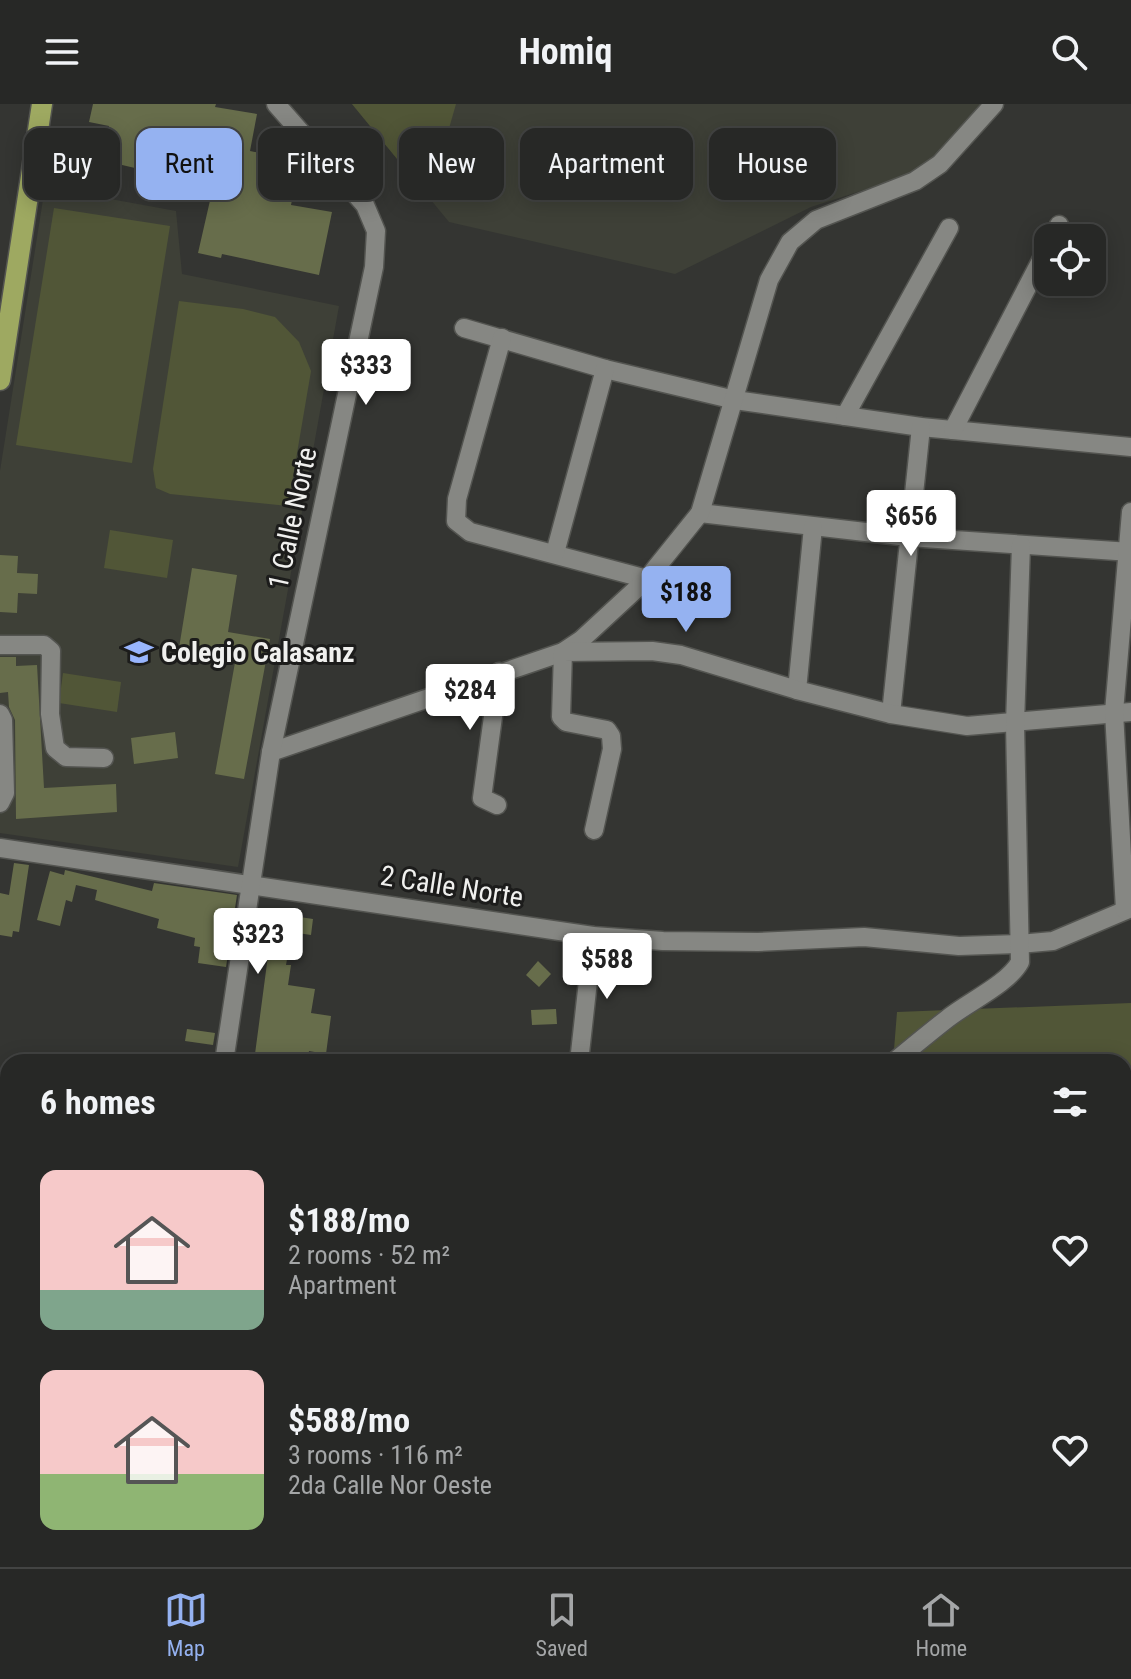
<!DOCTYPE html>
<html lang="en">
<head>
<meta charset="utf-8">
<style>
  body { margin:0; font-family:"Roboto Condensed",sans-serif; background:#2f302e; color:#f1f3f6; height:100vh; display:flex; flex-direction:column; font-size:30px; white-space:nowrap }
  * { box-sizing:border-box; margin:0 }
  p { font-size:26px; color:#a4a6a7 }
  .icon { flex:none; width:44px; height:44px; fill:none; stroke:currentColor; stroke-width:2; stroke-linecap:round; stroke-linejoin:round }
  .map { position:relative; flex:1; overflow:hidden }
  .panel { position:absolute; left:0px; top:950px; width:1132px; height:514px; display:flex; flex-direction:column; background:#272826; border-radius:24px 24px 0 0; box-shadow:0 4px 20px #0003,0 0 0 2px #434443 }
  .panel>* { flex:none }
  .hud { position:absolute; left:24px; top:24px; width:1084px; height:72px; display:flex; gap:16px }
  .buttons { position:absolute; left:1034px; top:120px; display:grid; gap:16px }
  .buttons a { display:grid; place-items:center; width:72px; height:72px; border-radius:16px; background:#272826; box-shadow:0 4px 20px #0003,0 0 0 2px #434443; font-size:40px }
  .price { position:absolute; translate:-50% -68px; padding:0 18px; border-radius:8px; background:#fff; color:#222; font-size:26px; line-height:52px; filter:drop-shadow(0 2px 4px #0008) }
  .price::after { content:''; position:absolute; left:50%; top:48px; width:24px; height:18px; margin-left:-12px; background:inherit; clip-path:polygon(0 0,100% 0,50% 100%) }
  .price.on { background:#95b2f1; color:#111 }
  ul { padding:0; list-style:none }
  li { display:flex; align-items:center; gap:24px; height:200px; padding:0 40px }
  li span { display:grid; place-items:center; flex:none; width:224px; height:160px; border-radius:16px; color:#555 }
  li>.icon { margin-inline-start:auto }
  span .icon { width:96px; height:96px; fill:#fffc; stroke-width:1 }
  li b { font-size:34px }
  h2 { display:flex; justify-content:space-between; align-items:center; height:96px; padding:0 40px; font-size:34px }
  .tag { padding:0 28px; border-radius:16px; background:#272826; box-shadow:0 4px 20px #0003,0 0 0 2px #434443; font-size:28px; line-height:72px }
  .tag.on { background:#95b2f1; color:#111 }
  header { display:flex; justify-content:space-between; align-items:center; height:104px; padding:0 40px; background:#272826; font-size:36px; font-weight:700 }
  .dock { display:flex; justify-content:space-around; align-items:center; height:112px; border-top:2px solid #434443; background:#272826; font-size:22px; color:#a4a6a7 }
  .dock a { display:grid; justify-items:center; gap:4px }
  .dock .on { color:#95b2f1 }
  .map>svg:first-child { display:block }
  .built { fill:#3e4037 }
  .green { fill:#515637 }
  .lines { fill:none; stroke-linecap:round; stroke-linejoin:round }
  .stream { stroke:#202404; stroke-width:4 }
  .building { fill:#676d4b }
  .minor-casing { stroke:#535450; stroke-width:21 }
  .major-casing { stroke:#535450; stroke-width:23 }
  .minor { stroke:#868783; stroke-width:18 }
  .major { stroke:#9ea961; stroke-width:20 }
  .labels { text-anchor:middle; stroke-width:6; stroke-linejoin:round; paint-order:stroke }
  .street-label { font-size:28px; fill:#f0f0ee; stroke:#1c1c1b }
  .poi-label { font-size:28px; font-weight:bold; fill:#f0f0ee; stroke:#1c1c1b; text-anchor:start }
</style>
</head>
<body>
<header><svg class="icon" aria-label="menu" viewBox="0 0 24 24"><path d="M4 6h16M4 12h16M4 18h16"/></svg>Homiq<svg class="icon" aria-label="search" viewBox="0 0 24 24"><circle cx="10" cy="10" r="6"/><path d="M15 15l6 6"/></svg></header>
<div class="map">
<svg width="1131" height="1463" viewBox="0 0 1131 1463">
  <rect width="100%" height="100%" fill="#343532"/>
  <!-- built -->
  <g class="built">
    <path d="M352,0H980L952,35L923,62L892,77L811,103L675,170L449,118Z"/>
    <path d="M45,83L176,107L182,170L339,202L238,763L0,729V367Z"/>
  </g>
  <!-- green -->
  <g class="green">
    <path d="M352,0H456L429,94Z"/>
    <path d="M54,104L170,122L132,359L16,341Z"/>
    <path d="M179,197L243,205L275,213L299,238L311,267L288,402L170,390L156,384L153,365Z"/>
    <path d="M110,426L173,436L167,474L104,464Z"/>
    <path d="M63,569L121,578L117,608L59,599Z"/>
    <path d="M1131,899V1183L1124,1182V958H893L897,908Z"/>
    <path d="M772,1456H964L963,1463H772Z"/>
  </g>
  <g class="lines">
    <!-- stream -->
    <g class="stream">
      <path d="M1124,1147H1131"/>
      <path d="M816,1463L820,1456"/>
    </g>
  </g>
  <!-- building -->
  <g class="building">
    <path d="M93,0H216L215,3L257,10L250,47L300,57L291,101L332,108L319,171L222,150L221,154L198,149L214,79L157,65L156,69L101,56L109,22L89,18Z"/>
    <path d="M0,451L18,452L17,469L38,470L37,490L18,489L17,509L0,508Z"/>
    <path d="M192,464L237,471L228,528L270,535L244,675L215,670L236,553L179,544Z"/>
    <path d="M0,553H16V562L37,561L44,684L116,680L117,708L16,715L15,616L9,603L8,588L0,589Z"/>
    <path d="M175,628L178,654L134,660L131,634Z"/>
    <path d="M14,759L29,761L19,828L13,827L12,833L0,831V789L9,791Z"/>
    <path d="M65,766L152,787L154,779L237,791L226,863L198,859L200,843L194,842L195,834L157,824L159,815L95,796L97,786L76,781L72,798L66,796L60,822L37,816L50,767L64,771Z"/>
    <path d="M293,812L313,815L311,831L291,828Z"/>
    <path d="M271,829L291,832L286,861H291L288,881L315,885L311,909L331,912L326,950L309,947L307,958L255,950Z"/>
    <path d="M538,857L551,870L539,883L526,871Z"/>
    <path d="M556,905L557,920L532,921L531,906Z"/>
    <path d="M187,925L215,929L213,941L185,937Z"/>
  </g>
  <g class="lines">
    <defs>
      <g id="minor">
        <path d="M1053,134L1059,121"/>
        <path d="M464,224L605,265L735,296L921,323L1131,343"/>
        <path d="M502,234L457,395L456,417L470,428L647,475"/>
        <path d="M845,312L949,124"/>
        <path d="M953,326L1048,143"/>
        <path d="M700,409L909,433L1131,448"/>
        <path d="M555,449L605,265"/>
        <path d="M0,541H44L51,547L50,610L55,644L66,653L104,654"/>
        <path d="M797,586L813,423"/>
        <path d="M0,610L3,616L5,689L0,699"/>
        <path d="M891,610L921,323"/>
        <path d="M271,648L563,548L581,536L647,475L700,409L769,176L790,138L816,116L915,77L940,60L994,0"/>
        <path d="M497,701L482,694L499,568"/>
        <path d="M594,726L612,645L611,632L607,626L566,618L561,613L563,548L652,547L681,551L797,586L891,610L967,622L1131,608"/>
        <path d="M0,744L593,832L663,837L758,838L864,833L959,842L1019,840L1053,837L1131,804"/>
        <path d="M1125,806L1114,608L1131,408"/>
        <path d="M224,958L271,648L374,163L376,127L365,101L276,0"/>
        <path d="M579,958L593,832"/>
        <path d="M894,958C911,944 929,929 947,915C968,898 1008,880 1020,858L1015,620L1021,441"/>
        <path d="M0,1057L8,1058"/>
        <path d="M0,1363L8,1364"/>
        <path d="M1124,1395L1131,1397"/>
        <path d="M156,1463L157,1456"/>
        <path d="M512,1463L513,1456"/>
        <path d="M1058,1463L1059,1456"/>
      </g>
      <path id="major" d="M0,276L42,0"/>
    </defs>
    <!-- minor casing -->
    <use href="#minor" class="minor-casing"/>
    <!-- major casing -->
    <use href="#major" class="major-casing"/>
    <!-- minor -->
    <use href="#minor" class="minor"/>
    <!-- major -->
    <use href="#major" class="major"/>
  </g>
  <!-- icons -->
  <defs>
    <symbol id="school-bare" viewBox="-9 -9 18 18"><path d="M0-5L7-2L0 1L-7-2ZM-4 1L0 2.5L4 1V4Q0 6-4 4Z" fill="#98b5fd" stroke="#1c1c1b" stroke-width="2.5" paint-order="stroke"/></symbol>
  </defs>
  <g fill-rule="evenodd">
    <use href="#school-bare" x="119" y="528" width="40" height="40"/>
  </g>
  <g class="labels">
    <!-- street labels -->
    <g class="street-label">
      <text transform="translate(292 414) rotate(-78)" y="10">1 Calle Norte</text>
      <text transform="translate(452 782) rotate(9)" y="10">2 Calle Norte</text>
    </g>
    <!-- poi labels -->
    <g class="poi-label">
      <text x="161" y="558">Colegio Calasanz</text>
    </g>
  </g>
</svg>
<div class="buttons">
<a><svg class="icon" aria-label="locate" viewBox="0 0 24 24"><circle cx="12" cy="12" r="6"/><path d="M12 2v4M12 18v4M2 12h4M18 12h4"/></svg></a>
</div>
<b class="price" style="left:366px;top:303px">$333</b>
<b class="price" style="left:911px;top:454px">$656</b>
<b class="price on" style="left:686px;top:530px">$188</b>
<b class="price" style="left:470px;top:628px">$284</b>
<b class="price" style="left:258px;top:872px">$323</b>
<b class="price" style="left:607px;top:897px">$588</b>
<div class="hud">
<a class="tag">Buy</a>
<a class="tag on">Rent</a>
<a class="tag">Filters</a>
<a class="tag">New</a>
<a class="tag">Apartment</a>
<a class="tag">House</a>
</div>
<section class="panel">
<h2>6 homes<svg class="icon" aria-label="filters" viewBox="0 0 24 24"><path d="M4 7h16M4 17h16"/><circle cx="9" cy="7" r="2"/><circle cx="15" cy="17" r="2"/></svg></h2>
<ul>
<li><span style="background:linear-gradient(#f6c9c9 75%,#7fa58c 0)"><svg class="icon" aria-label="home" viewBox="0 0 24 24"><path d="M3 11l9-7 9 7M6 9v11h12V9"/></svg></span><div><b>$188/mo</b><p>2 rooms · 52 m²</p><p>Apartment</p></div><svg class="icon" aria-label="heart" viewBox="0 0 24 24"><path d="M12 20l-8-8c-3-5 5-10 8-4 3-6 11-1 8 4z"/></svg></li>
<li><span style="background:linear-gradient(#f6c9c9 65%,#8fb573 0)"><svg class="icon" aria-label="home" viewBox="0 0 24 24"><path d="M3 11l9-7 9 7M6 9v11h12V9"/></svg></span><div><b>$588/mo</b><p>3 rooms · 116 m²</p><p>2da Calle Nor Oeste</p></div><svg class="icon" aria-label="heart" viewBox="0 0 24 24"><path d="M12 20l-8-8c-3-5 5-10 8-4 3-6 11-1 8 4z"/></svg></li>
</ul>
</section>
</div>
<nav class="dock">
<a class="on"><svg class="icon" aria-label="map" viewBox="0 0 24 24"><path d="M3 6l6-2 6 2 6-2v14l-6 2-6-2-6 2zM9 4v14M15 6v14"/></svg>Map</a>
<a><svg class="icon" aria-label="saved" viewBox="0 0 24 24"><path d="M7 4h10v16l-5-4-5 4z"/></svg>Saved</a>
<a><svg class="icon" aria-label="home" viewBox="0 0 24 24"><path d="M3 11l9-7 9 7M6 9v11h12V9"/></svg>Home</a>
</nav>
</body>
</html>
